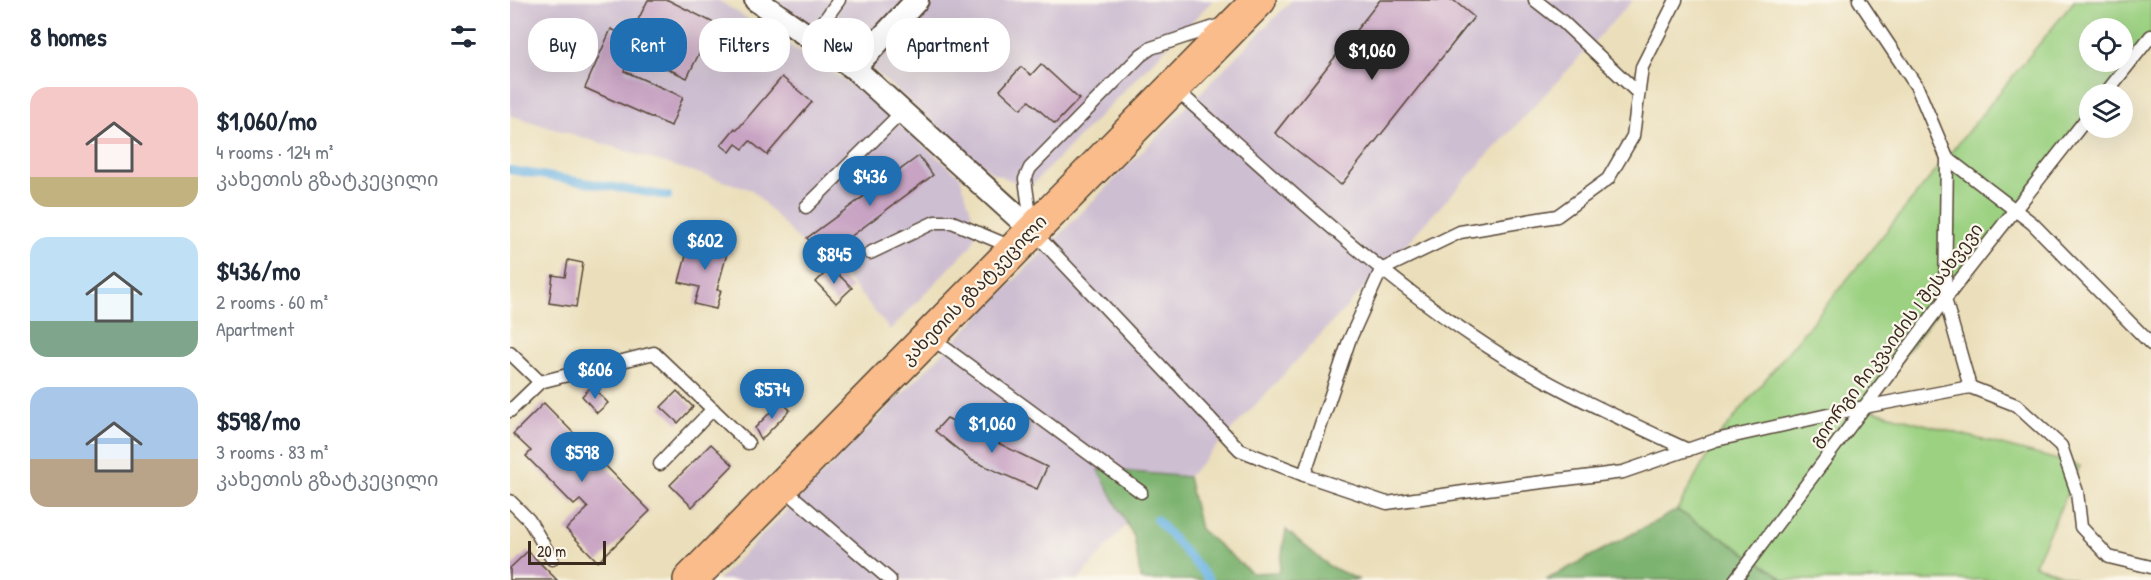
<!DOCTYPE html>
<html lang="en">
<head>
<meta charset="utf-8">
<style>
  body { margin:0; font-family:"Patrick Hand","Noto Sans Georgian",sans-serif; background:#f6f6f7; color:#1f2937; height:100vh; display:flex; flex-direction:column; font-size:22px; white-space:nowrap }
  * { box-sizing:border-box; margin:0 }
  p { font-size:20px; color:#747a83 }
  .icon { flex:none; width:33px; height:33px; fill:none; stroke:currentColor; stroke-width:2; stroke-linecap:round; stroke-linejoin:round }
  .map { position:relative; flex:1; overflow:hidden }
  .sheet { display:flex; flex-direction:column; background:#fff; width:510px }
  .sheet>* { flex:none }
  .guide { position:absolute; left:18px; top:18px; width:570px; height:54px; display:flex; gap:12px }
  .buttons { position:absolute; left:1569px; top:18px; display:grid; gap:12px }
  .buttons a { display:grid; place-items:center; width:54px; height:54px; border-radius:50%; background:#fff; box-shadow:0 6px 24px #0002; font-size:30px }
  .scale { position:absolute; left:18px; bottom:15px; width:78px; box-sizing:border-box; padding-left:6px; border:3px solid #3b2a1e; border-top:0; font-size:16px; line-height:21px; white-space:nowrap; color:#3b2a1e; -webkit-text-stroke:4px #fbf7ec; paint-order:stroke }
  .price { position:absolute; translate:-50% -51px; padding:0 14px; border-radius:21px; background:#1f6fb2; color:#fff; font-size:20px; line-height:39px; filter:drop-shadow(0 2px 3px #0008) }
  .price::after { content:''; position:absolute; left:50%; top:36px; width:18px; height:14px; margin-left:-9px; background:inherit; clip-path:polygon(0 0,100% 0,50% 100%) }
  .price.on { background:#222; color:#fff }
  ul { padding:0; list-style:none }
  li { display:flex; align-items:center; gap:18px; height:150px; padding:0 30px }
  li span { display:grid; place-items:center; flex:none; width:168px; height:120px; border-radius:18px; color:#555 }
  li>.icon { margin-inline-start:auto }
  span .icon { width:72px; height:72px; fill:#fffc; stroke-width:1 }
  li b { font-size:26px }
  h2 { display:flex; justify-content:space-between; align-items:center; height:72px; padding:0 30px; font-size:26px }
  .tag { padding:0 21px; border-radius:24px; background:#fff; box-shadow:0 6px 24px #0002; font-size:21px; line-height:54px }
  .tag.on { background:#1f6fb2; color:#fff }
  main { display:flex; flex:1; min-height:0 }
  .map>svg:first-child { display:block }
  .industrial { fill:#cebed1 }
  .green { fill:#9cd182; stroke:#6c7e50; stroke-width:1.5; fill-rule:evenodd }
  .forest { fill:#7db370; stroke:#5c6e47; stroke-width:1.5 }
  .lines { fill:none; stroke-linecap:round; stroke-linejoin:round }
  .stream { stroke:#6cb4e3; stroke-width:8 }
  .building { fill:#c8a3c3 }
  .service-casing { stroke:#554536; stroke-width:15 }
  .minor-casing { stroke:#554536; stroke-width:26 }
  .trunk-casing { stroke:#554536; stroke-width:36 }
  .service { stroke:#fff; stroke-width:12 }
  .minor { stroke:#fff; stroke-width:22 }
  .trunk { stroke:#f9bc8a; stroke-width:33 }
  .labels { text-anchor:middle; stroke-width:4.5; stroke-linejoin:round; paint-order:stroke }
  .street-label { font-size:18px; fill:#3b2a1e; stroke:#fbf7ec }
</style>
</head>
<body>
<main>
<section class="sheet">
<h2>8 homes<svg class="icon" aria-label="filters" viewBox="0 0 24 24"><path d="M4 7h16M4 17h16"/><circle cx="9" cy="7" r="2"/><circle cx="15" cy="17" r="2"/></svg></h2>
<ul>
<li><span style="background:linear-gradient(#f6c9c9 75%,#c2b280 0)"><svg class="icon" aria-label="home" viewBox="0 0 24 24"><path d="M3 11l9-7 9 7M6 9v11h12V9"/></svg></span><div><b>$1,060/mo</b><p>4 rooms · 124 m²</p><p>კახეთის გზატკეცილი</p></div></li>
<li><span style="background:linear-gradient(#bfe0f5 70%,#7fa58c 0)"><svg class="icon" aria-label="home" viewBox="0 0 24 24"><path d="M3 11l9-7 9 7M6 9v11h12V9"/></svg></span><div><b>$436/mo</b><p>2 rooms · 60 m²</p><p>Apartment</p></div></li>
<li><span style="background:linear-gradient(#a9c7e8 60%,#b9a48a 0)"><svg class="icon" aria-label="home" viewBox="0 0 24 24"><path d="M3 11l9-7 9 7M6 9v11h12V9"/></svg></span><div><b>$598/mo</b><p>3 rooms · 83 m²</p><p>კახეთის გზატკეცილი</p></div></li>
</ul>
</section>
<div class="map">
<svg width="1641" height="580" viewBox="0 0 1641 580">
  <rect width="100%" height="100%" fill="#fbf7ec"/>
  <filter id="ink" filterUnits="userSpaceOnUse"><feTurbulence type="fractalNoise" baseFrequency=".0167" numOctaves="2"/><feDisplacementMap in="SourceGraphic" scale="12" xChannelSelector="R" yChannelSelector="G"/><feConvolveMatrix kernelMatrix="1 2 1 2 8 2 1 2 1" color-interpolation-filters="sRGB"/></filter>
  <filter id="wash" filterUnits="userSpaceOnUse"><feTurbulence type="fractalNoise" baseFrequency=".008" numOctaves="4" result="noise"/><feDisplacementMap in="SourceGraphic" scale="24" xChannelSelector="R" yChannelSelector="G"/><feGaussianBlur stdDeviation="1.35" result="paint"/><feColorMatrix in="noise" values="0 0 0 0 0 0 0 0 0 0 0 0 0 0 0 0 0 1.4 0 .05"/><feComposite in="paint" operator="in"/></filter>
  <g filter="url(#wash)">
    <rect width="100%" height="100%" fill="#ebdfbb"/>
    <!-- industrial -->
    <g class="industrial">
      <path d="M0,0H208L343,86L450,176L467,230L462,245L380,330L322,260L313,266L242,190L0,115Z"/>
      <path d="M265,0H703L519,188L481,172L360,67Z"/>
      <path d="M782,0H1123L678,477L588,469L617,524L568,580H208Z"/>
    </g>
    <!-- green -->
    <path class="green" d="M1565,0H1641V36L1595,94H1580L1579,114L1354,408L1570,466L1524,565L1567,580H1275L1242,557L1167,510L1206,440ZM1580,28H1612V62H1580Z"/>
    <!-- forest -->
    <g class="forest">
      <path d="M588,469L678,477L690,529L742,573L769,572L776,530L819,566L849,580H631L624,537Z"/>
      <path d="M1167,510L1242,557L1275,580H1036Z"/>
    </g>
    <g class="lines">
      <!-- stream -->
      <g class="stream">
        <path d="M0,170L158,196"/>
        <path d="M646,519L700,580"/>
      </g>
    </g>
    <g id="blocks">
      <!-- building -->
      <g class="building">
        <path d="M138,0H158L204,23L177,78L129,55L137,39L122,32Z"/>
        <path d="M870,0H943L964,17L831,185L765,133Z"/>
        <path d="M101,29L127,41L114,71L173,97L161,126L75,88Z"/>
        <path d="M531,64L569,99L545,124L519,101L511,109L490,90L511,67L521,75Z"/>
        <path d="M272,77L302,102L257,155L240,141L233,149L226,144L220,152L211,145L225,128L227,130Z"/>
        <path d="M409,156L423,175L312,258L297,238Z"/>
        <path d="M186,237L219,246L207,290H211L206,309L184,304L189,287L169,282L177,252L181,253Z"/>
        <path d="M58,260L73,263L66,307L39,303L43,275L55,277Z"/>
        <path d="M321,267L342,288L326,303L306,282Z"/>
        <path d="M82,386L98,403L87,413L72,396Z"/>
        <path d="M167,391L183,407L168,423L151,407Z"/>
        <path d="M271,401L280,410L251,440L245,428Z"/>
        <path d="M34,403L140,511L88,562L56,529L78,508L70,500L64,505L16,456L21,451L3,434Z"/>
        <path d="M437,418L537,467L527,489L461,460L425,431Z"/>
        <path d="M201,444L223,465L182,507L160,485Z"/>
        <path d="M18,551L47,580H0V568Z"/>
      </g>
    </g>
  </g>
  <g filter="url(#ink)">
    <use href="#blocks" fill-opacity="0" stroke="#554536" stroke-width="1.5"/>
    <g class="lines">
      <defs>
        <g id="service">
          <path d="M1025,0L1053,22L1128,93"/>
          <path d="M1349,0L1407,87L1437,158L1435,299L1460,387"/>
          <path d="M710,25L641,48L631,55L520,168L515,179L522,230L730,450L794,475L877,503L961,491L1113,472L1206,440L1354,407L1460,387L1506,405L1551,446L1567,492L1571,527L1599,557L1641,567"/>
          <path d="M301,39L329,0"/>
          <path d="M664,88C762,174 856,265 965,338C1031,383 1105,416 1178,450"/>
          <path d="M1595,94L1641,36"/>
          <path d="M1437,158L1522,223L1641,344"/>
          <path d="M296,207L392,112"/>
          <path d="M360,253L425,222H442L504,248"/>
          <path d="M420,337L631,492"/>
          <path d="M0,353L30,382"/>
          <path d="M0,411L30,382L144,353L238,443"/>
          <path d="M150,464L203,409"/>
          <path d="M794,475L839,341L871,270L950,232L1047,216L1098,179L1123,136L1132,67L1166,0"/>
          <path d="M272,487L380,580"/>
          <path d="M0,501L19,520L42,559"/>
          <path d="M1225,580L1435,299L1580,114"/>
        </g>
        <g id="minor">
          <path d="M246,0L344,68L522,230"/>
          <path d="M344,68L407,0"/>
        </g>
        <path id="trunk" d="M180,580L749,0"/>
      </defs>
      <!-- service casing -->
      <use href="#service" class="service-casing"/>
      <!-- minor casing -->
      <use href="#minor" class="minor-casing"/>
      <!-- trunk casing -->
      <use href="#trunk" class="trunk-casing"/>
      <!-- service -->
      <use href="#service" class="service"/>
      <!-- minor -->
      <use href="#minor" class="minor"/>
      <!-- trunk -->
      <use href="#trunk" class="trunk"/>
    </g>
  </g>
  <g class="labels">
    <!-- street labels -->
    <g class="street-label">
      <text transform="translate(464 290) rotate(-46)" y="6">კახეთის გზატკეცილი</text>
      <text transform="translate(1386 335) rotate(-53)" y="6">გიორგი ჩიკვაიძის I შესახვევი</text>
    </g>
  </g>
</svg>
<div class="buttons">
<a><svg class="icon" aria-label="locate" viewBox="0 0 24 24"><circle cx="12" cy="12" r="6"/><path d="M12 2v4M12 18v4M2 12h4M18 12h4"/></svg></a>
<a><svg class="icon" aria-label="layers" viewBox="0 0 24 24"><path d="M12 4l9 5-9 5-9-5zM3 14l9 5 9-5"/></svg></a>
</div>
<div class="scale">20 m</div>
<b class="price on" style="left:862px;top:81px">$1,060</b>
<b class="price" style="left:360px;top:207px">$436</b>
<b class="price" style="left:195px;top:271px">$602</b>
<b class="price" style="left:324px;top:285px">$845</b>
<b class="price" style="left:85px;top:400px">$606</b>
<b class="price" style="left:262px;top:420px">$574</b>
<b class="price" style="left:482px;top:454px">$1,060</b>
<b class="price" style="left:72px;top:483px">$598</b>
<div class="guide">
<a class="tag">Buy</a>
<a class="tag on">Rent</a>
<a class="tag">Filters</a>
<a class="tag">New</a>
<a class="tag">Apartment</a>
</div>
</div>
</main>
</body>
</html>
